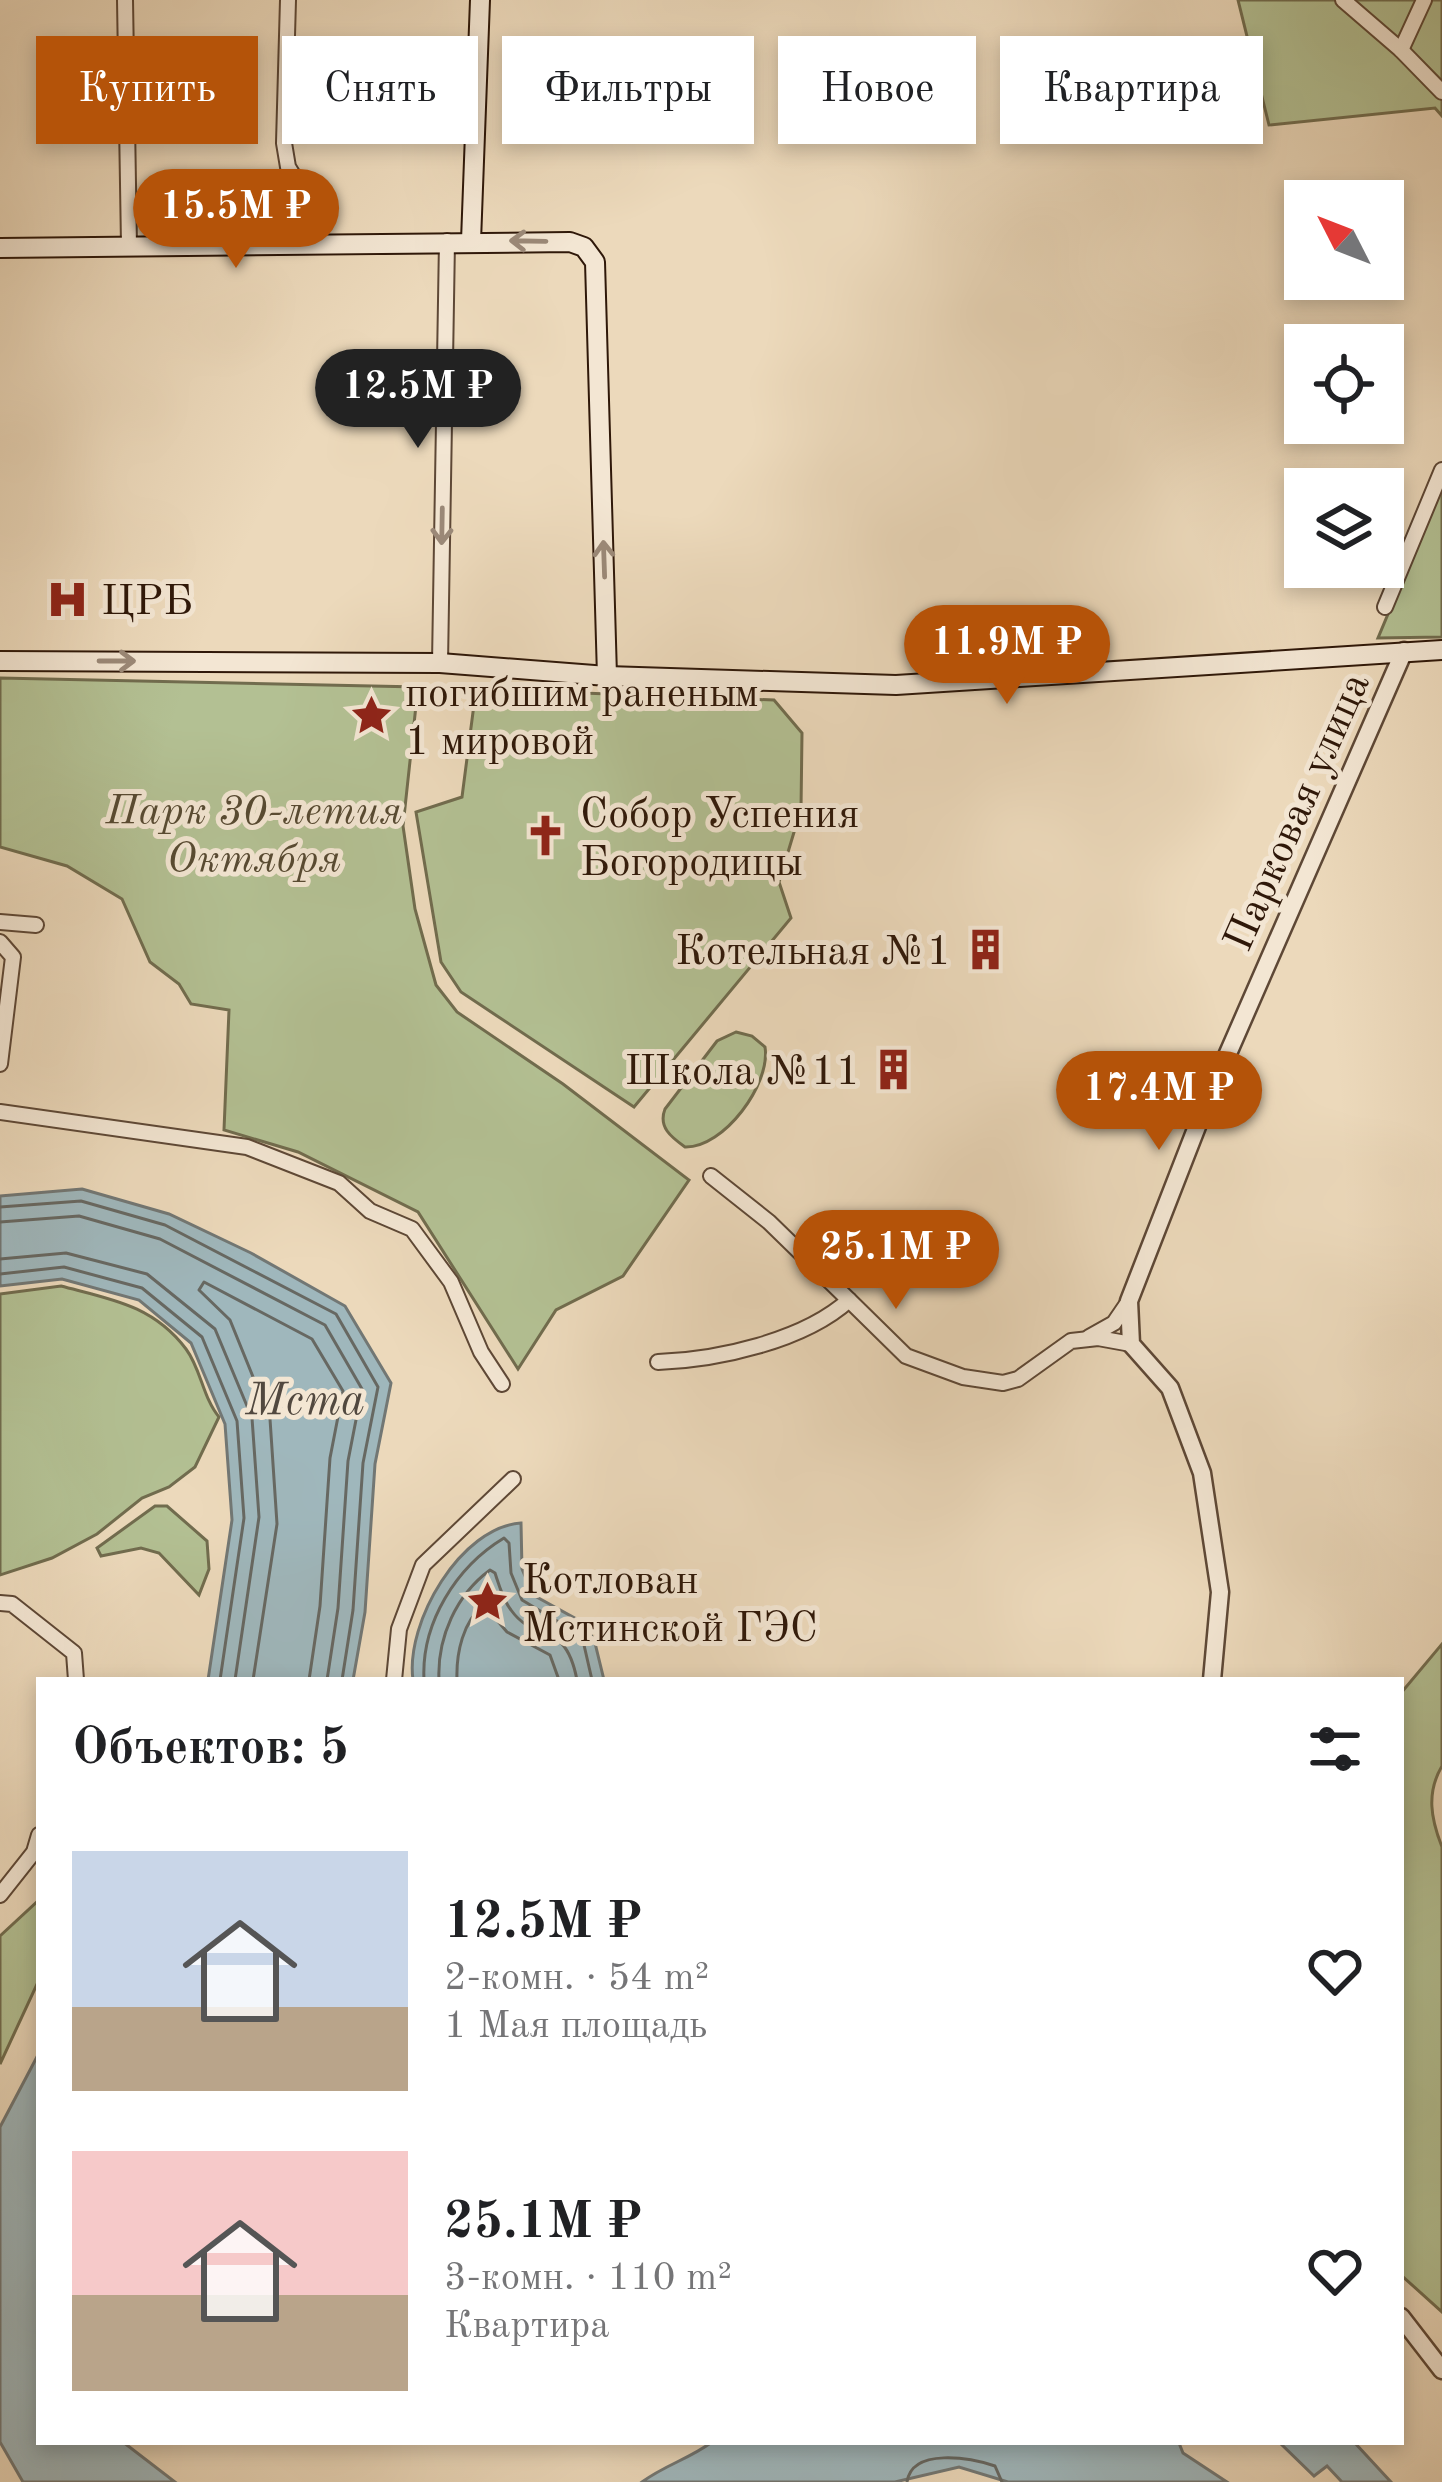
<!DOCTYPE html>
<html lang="ru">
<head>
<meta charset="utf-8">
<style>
  body { margin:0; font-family:"Old Standard TT",serif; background:#f6f6f6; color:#202124; height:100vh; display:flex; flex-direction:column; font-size:45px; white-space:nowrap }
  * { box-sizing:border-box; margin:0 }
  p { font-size:39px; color:#757577 }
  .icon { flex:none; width:66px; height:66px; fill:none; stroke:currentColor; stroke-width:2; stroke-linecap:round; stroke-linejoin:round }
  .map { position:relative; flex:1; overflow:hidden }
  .details { position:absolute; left:36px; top:1677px; width:1368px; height:768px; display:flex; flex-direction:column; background:#fff; border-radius:0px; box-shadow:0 6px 18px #0003 }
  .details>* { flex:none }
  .guide { position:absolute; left:36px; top:36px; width:1371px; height:108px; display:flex; gap:24px }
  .needle { width:78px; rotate:312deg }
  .buttons { position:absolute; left:1284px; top:180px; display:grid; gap:24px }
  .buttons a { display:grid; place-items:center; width:120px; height:120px; border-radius:0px; background:#fff; box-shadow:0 6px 18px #0003; font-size:60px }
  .price { position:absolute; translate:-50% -102px; padding:0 27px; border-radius:42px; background:#b45309; color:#fff; font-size:39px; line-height:78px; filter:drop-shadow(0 3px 6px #0008) }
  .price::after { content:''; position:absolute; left:50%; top:72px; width:36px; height:27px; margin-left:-18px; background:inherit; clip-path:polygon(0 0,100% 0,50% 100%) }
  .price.current { background:#222; color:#fff }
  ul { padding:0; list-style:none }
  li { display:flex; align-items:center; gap:36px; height:300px; padding:0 36px }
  li span { display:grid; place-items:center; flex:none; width:336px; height:240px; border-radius:0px; color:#555 }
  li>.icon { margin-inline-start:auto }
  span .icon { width:144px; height:144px; fill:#fffc; stroke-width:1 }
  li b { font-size:51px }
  h2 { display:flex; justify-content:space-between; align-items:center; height:144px; padding:0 36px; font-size:51px }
  .chip { padding:0 42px; border-radius:0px; background:#fff; box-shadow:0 6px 18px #0003; font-size:42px; line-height:108px }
  .chip.current { background:#b45309; color:#fff }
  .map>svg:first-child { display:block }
  .green { fill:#b3c093; stroke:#716c4e; stroke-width:3 }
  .water { fill:#9fb7bc; stroke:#727774; stroke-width:3 }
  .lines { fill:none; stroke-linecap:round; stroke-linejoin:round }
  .shore { stroke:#676862; stroke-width:3 }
  .minor-casing { stroke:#5e4836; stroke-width:18 }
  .tertiary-casing { stroke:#5e4836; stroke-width:21 }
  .secondary-casing { stroke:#2f1809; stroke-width:22 }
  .minor { stroke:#f3e6d3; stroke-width:14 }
  .tertiary { stroke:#f3e6d3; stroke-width:16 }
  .secondary { stroke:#f3e6d3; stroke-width:18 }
  .oneway { stroke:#9b8978 }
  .labels { text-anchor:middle; stroke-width:10; stroke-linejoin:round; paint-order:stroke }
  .poi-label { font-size:42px; fill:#2f1809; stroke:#f3e6d3; text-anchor:start }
  .park-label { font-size:42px; font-style:italic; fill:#574a32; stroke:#f3e6d3 }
  .street-label { font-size:42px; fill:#2f1809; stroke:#f3e6d3 }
  .water-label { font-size:45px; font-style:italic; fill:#51483f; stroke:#f3e6d3 }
</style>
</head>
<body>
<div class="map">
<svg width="1442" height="2482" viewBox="0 0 1442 2482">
  <rect width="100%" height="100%" fill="#ecd9bb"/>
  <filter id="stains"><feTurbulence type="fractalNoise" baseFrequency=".00167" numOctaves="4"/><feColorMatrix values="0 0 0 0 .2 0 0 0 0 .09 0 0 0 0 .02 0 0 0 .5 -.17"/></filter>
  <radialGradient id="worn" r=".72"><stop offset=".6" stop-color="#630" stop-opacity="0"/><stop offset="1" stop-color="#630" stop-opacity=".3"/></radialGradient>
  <!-- green -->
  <g class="green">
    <path d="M1238,0H1442V116L1435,108L1269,125Z"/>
    <path d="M1442,485V637L1378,638Z"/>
    <path d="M0,678L418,687L403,826L415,909L436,985L457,1012L563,1084L689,1180L623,1276L556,1310L518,1369L418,1212L298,1152L224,1130L229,1010L191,1004L179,984L150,962L122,899L67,866L0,847Z"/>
    <path d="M476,689L774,700L802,733L801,809L779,882L791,918L634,1107L461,992L441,962L416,812L462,797Z"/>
    <path d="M736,1032L752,1036L765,1047C771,1084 724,1148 685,1147C671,1137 658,1127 665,1109L717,1041Z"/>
    <path d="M61,1286C110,1299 153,1305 186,1349C201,1369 203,1398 219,1417L195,1467L169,1487L142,1498L97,1534L52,1558L0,1575V1294Z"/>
    <path d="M155,1506H167L207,1541L209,1569L199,1595L159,1553L141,1548L101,1556L97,1548Z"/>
    <path d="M1442,1644V1766C1426,1793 1431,1819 1442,1847V2312L1401,2275V1693Z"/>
    <path d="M39,1900V1980L0,2064V1936Z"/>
  </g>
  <!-- water -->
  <g class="water">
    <path d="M82,1189L169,1214L251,1253L345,1306L391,1383L375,1464L365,1612L353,1680H208L232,1520L225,1424L191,1343L139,1300L62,1279L0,1286V1196Z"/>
    <path d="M521,1523L522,1569L533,1595L580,1621L594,1639L604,1680H413C405,1622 461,1527 521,1523Z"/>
    <path d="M39,2053V2442H123L175,2482H23L0,2442V2127Z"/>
    <path d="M712,2442H1172L1179,2443L1183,2453L1227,2482H1008L959,2467L895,2482H642C665,2465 689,2459 712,2442Z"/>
    <path d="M1279,2442H1354L1391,2482H1342L1327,2466L1314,2476Z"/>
  </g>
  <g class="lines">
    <!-- shore -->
    <g class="shore">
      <path d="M0,1207L81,1201L165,1225L336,1314L378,1387L363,1463L353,1610L342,1680"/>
      <path d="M0,1222L79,1216L160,1239L325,1325L362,1389L348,1461L338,1608L327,1680"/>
      <path d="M0,1259L66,1253L147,1274L215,1329L252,1418L259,1517L235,1680"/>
      <path d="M0,1274L64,1267L142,1288L202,1337L237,1421L244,1518L220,1680"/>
      <path d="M253,1680L277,1524L270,1419L230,1320L199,1290L204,1282L312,1339L343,1391L330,1458L320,1606L309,1680"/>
      <path d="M424,1680C421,1623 456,1567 504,1538L509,1543L511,1573L522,1600L572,1630L584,1645L592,1680"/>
      <path d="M439,1680C437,1638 456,1595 490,1570L495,1573C499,1585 503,1600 511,1610C536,1645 565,1618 577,1680"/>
      <path d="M457,1680C456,1653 463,1621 484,1605L507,1632L550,1655L559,1680"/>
      <path d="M907,2482C912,2447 971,2458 995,2466L1002,2482"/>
    </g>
    <defs>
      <g id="minor">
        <path d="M125,0L129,245"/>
        <path d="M288,0L284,143L288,167L299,185L300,243"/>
        <path d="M1343,0L1401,50L1442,92"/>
        <path d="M1401,50L1424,0"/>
        <path d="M1385,607L1442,470"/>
        <path d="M440,663L447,241"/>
        <path d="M0,922L36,925"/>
        <path d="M0,942L13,957L0,1064"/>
        <path d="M0,1112L247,1147L339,1183L370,1211L412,1229L451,1282L481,1352L502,1384"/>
        <path d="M711,1176L769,1222L849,1300"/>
        <path d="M1089,1337L1114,1323L1129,1301"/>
        <path d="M658,1362C717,1360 804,1341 849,1300L906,1356L963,1377L1003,1383L1018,1379L1071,1341L1098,1338L1131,1344"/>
        <path d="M0,1603L12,1604L74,1653L76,1680"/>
        <path d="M394,1680L399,1629L423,1565L513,1479"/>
        <path d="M0,1895L34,1852L39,1835"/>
      </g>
      <g id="tertiary">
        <path d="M1212,1680L1220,1592L1202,1473L1170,1388L1131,1344L1129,1301L1205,1106L1404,651"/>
        <path d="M1401,2317L1442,2370"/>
      </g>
      <g id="secondary">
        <path d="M471,241L480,0"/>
        <path d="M0,248L570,242L584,247L595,262L607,676"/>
        <path d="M0,661L440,663L607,676L896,685L1442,650"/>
      </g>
    </defs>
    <!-- minor casing -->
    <use href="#minor" class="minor-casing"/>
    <!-- tertiary casing -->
    <use href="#tertiary" class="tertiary-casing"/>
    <!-- secondary casing -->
    <use href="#secondary" class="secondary-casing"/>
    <!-- minor -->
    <use href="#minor" class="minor"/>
    <!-- tertiary -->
    <use href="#tertiary" class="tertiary"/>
    <!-- secondary -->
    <use href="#secondary" class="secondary"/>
  </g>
  <!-- one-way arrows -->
  <defs><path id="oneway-shaft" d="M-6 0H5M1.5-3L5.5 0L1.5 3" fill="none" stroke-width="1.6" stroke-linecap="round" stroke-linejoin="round" transform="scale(3)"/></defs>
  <g class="oneway">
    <use href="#oneway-shaft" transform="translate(528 241) rotate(-179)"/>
    <use href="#oneway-shaft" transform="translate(442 526) rotate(91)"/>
    <use href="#oneway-shaft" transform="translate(604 559) rotate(-92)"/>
    <use href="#oneway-shaft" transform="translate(117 661)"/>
  </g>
  <!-- icons -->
  <defs>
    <symbol id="hospital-bare" viewBox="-9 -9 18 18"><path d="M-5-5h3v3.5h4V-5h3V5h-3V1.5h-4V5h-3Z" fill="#8f2418" stroke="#f3e6d3" stroke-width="2.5" paint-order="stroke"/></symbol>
    <symbol id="sight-bare" viewBox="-9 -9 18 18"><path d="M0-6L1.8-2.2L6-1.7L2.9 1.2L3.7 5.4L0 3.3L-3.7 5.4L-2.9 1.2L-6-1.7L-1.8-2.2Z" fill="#8f2418" stroke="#f3e6d3" stroke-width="2.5" paint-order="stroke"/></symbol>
    <symbol id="church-bare" viewBox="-9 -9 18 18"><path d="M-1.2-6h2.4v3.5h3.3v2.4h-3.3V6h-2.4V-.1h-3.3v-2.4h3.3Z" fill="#8f2418" stroke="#f3e6d3" stroke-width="2.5" paint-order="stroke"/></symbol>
    <symbol id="building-bare" viewBox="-9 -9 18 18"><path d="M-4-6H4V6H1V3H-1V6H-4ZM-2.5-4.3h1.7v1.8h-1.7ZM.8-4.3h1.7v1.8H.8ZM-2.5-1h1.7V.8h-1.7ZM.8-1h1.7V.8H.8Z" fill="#8f2418" stroke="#f3e6d3" stroke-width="2.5" paint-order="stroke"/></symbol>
  </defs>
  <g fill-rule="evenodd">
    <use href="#hospital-bare" x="38" y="570" width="59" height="59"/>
    <use href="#sight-bare" x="342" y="686" width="59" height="59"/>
    <use href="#church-bare" x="516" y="806" width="59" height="59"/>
    <use href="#building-bare" x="956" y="920" width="59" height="59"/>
    <use href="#building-bare" x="864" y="1040" width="59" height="59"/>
    <use href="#sight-bare" x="458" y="1572" width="59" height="59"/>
  </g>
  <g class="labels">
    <!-- poi labels -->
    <g class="poi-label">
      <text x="101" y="614">ЦРБ</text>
      <text x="405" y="706">погибшим раненым<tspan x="405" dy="48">1 мировой</tspan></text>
      <text x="580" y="827">Собор Успения<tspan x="580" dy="48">Богородицы</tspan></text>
      <text x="951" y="964" text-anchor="end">Котельная №1</text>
      <text x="860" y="1084" text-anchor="end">Школа №11</text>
      <text x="522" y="1593">Котлован<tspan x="522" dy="48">Мстинской ГЭС</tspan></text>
    </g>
    <!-- park labels -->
    <g class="park-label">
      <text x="254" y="824">Парк 30-летия<tspan x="254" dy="48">Октября</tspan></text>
    </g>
    <!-- street labels -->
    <g class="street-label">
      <text transform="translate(1295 811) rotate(-66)" y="15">Парковая улица</text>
    </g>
    <!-- water labels -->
    <g class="water-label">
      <text x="305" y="1414">Мста</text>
    </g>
  </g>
  <rect width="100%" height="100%" filter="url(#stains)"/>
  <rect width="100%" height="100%" fill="url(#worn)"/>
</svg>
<div class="buttons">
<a><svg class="needle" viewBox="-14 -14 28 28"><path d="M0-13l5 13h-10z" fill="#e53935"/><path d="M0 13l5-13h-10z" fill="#757577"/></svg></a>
<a><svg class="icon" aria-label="locate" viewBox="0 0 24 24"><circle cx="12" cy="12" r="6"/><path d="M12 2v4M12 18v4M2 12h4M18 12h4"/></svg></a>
<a><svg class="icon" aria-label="layers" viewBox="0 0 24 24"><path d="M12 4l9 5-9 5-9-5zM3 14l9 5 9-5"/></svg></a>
</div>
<b class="price" style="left:236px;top:271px">15.5M ₽</b>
<b class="price current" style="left:418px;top:451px">12.5M ₽</b>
<b class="price" style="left:1007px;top:707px">11.9M ₽</b>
<b class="price" style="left:1159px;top:1153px">17.4M ₽</b>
<b class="price" style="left:896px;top:1312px">25.1M ₽</b>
<div class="guide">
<a class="chip current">Купить</a>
<a class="chip">Снять</a>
<a class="chip">Фильтры</a>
<a class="chip">Новое</a>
<a class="chip">Квартира</a>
</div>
<section class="details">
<h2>Объектов: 5<svg class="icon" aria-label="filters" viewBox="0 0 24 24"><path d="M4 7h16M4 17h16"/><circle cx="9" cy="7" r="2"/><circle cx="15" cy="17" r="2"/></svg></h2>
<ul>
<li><span style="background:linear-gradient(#c9d6e8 65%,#b9a48a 0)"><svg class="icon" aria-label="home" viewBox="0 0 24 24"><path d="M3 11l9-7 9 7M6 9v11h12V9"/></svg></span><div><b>12.5M ₽</b><p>2-комн. · 54 m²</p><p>1 Мая площадь</p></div><svg class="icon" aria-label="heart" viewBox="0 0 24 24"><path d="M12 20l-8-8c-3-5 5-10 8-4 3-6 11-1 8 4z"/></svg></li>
<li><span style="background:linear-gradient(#f6c9c9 60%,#b9a48a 0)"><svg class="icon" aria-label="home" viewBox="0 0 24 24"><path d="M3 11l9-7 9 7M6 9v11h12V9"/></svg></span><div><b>25.1M ₽</b><p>3-комн. · 110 m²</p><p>Квартира</p></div><svg class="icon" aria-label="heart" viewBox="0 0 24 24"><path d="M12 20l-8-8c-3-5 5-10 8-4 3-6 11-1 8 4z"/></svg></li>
</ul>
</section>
</div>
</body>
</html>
